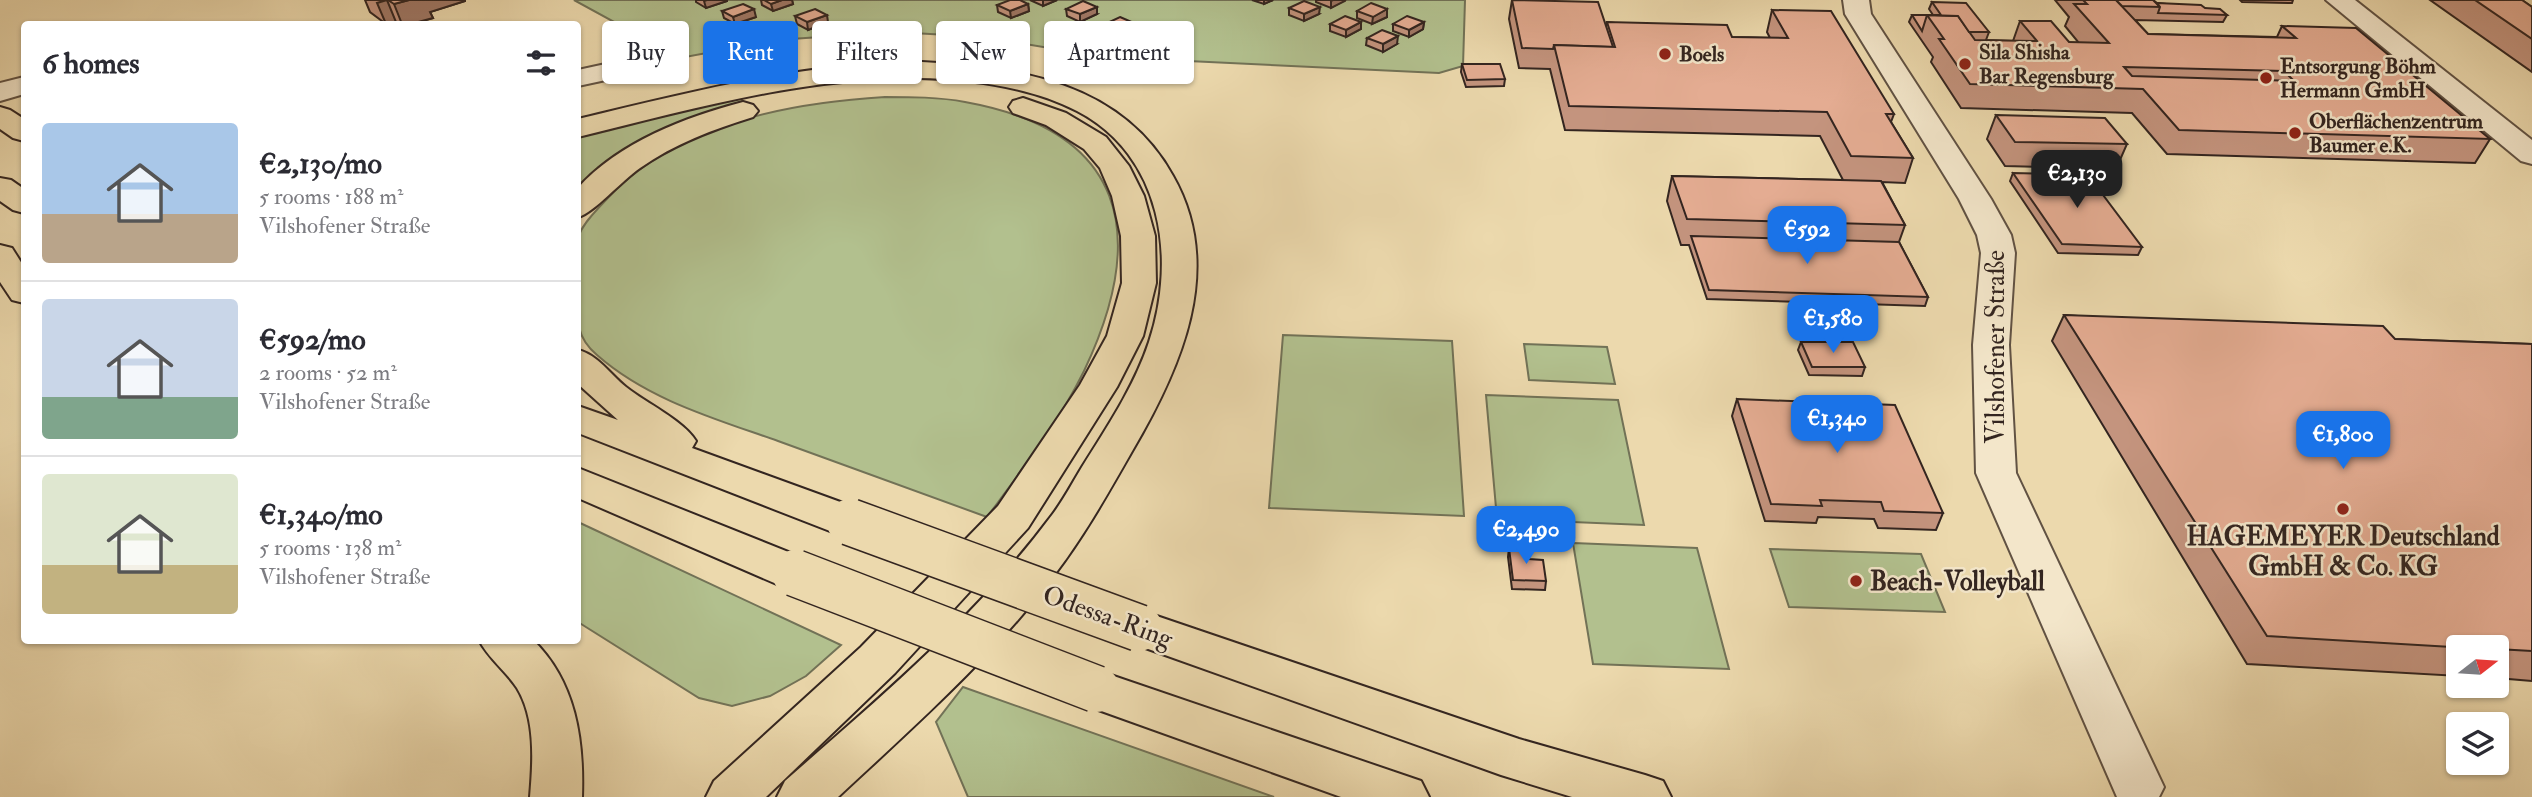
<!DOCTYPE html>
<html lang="en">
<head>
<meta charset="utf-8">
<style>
  body { margin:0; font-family:"IM FELL Double Pica",serif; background:#f2f2f3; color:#2b2b33; height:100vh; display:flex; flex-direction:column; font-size:26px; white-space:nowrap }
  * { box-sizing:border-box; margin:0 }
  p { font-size:23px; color:#7c7c81 }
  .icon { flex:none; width:38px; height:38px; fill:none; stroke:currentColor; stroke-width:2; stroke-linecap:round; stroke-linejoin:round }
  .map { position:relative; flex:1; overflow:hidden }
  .side { position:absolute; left:21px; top:21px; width:560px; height:623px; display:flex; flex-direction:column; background:#fff; border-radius:7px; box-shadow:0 2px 5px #0004 }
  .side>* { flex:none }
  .guide { position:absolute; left:602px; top:21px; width:665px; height:63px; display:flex; gap:14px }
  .needle { width:46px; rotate:73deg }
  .tools { position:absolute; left:2446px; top:635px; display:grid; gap:14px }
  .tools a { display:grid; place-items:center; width:63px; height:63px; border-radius:7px; background:#fff; box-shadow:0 2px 5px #0004; font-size:35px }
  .price { position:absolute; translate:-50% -60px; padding:0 16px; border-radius:14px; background:#1a73e8; color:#fff; font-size:23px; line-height:46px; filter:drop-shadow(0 2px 4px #0008) }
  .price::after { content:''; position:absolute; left:50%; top:42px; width:21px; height:16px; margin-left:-10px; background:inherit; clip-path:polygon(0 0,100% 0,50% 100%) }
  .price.active { background:#222; color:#fff }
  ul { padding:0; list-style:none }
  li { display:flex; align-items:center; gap:21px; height:175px; padding:0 21px }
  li+li { border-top:2px solid #e1e1e2 }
  li span { display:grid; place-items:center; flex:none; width:196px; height:140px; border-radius:7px; color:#555 }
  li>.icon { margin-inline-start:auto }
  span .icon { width:84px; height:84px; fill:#fffc; stroke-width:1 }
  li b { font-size:30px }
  h2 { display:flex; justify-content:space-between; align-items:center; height:84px; padding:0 21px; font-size:30px }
  .pill { padding:0 24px; border-radius:7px; background:#fff; box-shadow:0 2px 5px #0004; font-size:24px; line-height:63px }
  .pill.active { background:#1a73e8; color:#fff }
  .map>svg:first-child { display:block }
  .green { fill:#b2c08e; stroke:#727257; stroke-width:2 }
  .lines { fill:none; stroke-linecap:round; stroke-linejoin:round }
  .minor-casing { stroke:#615243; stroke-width:4 }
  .highway-casing { stroke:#332520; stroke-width:4 }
  .minor { fill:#f3e6ca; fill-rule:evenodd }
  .highway { fill:#ecd9ad; fill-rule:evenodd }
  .highway-bridge-casing { stroke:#332520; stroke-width:49; stroke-linecap:butt }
  .highway-bridge { stroke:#ecd9ad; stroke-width:46 }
  .wall { fill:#c4947e; stroke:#332520; stroke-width:2 }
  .shaded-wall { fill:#a07866; stroke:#332520; stroke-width:2 }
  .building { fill:#e4ac92; stroke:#332520; stroke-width:2; fill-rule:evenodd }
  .poi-dot { fill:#8f2418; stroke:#f3e6ca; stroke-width:2.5 }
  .labels { text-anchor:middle; stroke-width:5; stroke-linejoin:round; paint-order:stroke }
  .far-poi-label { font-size:21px; font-weight:bold; fill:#332520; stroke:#f3e6ca; text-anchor:start }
  .street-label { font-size:26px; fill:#332520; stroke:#f3e6ca }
  .poi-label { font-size:26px; font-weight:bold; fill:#332520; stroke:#f3e6ca }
</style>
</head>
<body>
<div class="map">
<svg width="2532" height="797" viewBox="0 0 2532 797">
  <rect width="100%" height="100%" fill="#ecd9ad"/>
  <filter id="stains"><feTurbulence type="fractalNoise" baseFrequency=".00286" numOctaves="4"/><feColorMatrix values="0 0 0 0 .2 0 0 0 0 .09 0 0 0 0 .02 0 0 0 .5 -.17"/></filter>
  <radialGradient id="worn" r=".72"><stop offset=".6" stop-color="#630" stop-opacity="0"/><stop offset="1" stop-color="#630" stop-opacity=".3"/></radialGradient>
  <!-- green -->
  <g class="green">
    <path d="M574,0H1465L1463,66L1439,73L1104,57L983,37L895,32L776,40L680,58Z"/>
    <path d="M740,97L743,102C691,118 618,151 578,187V136Z"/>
    <path d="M885,97C911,97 939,97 965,102C1126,131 1149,234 1084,371C1058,424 1022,470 987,517C918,492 848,467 778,441C716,419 648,400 597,355C572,334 578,313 578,283C578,269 574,248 579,235C584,222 595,212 604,202C674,124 786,103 885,97Z"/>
    <path d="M1283,335L1452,341L1464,516L1269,508Z"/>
    <path d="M1524,344L1607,347L1615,384L1529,380Z"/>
    <path d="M1486,395L1618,400L1644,525L1497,519Z"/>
    <path d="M578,522L841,645L806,676L770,696L732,706L699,698L578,622Z"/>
    <path d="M1573,543L1697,548L1729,669L1593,664Z"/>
    <path d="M1770,549L1921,554L1945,612L1789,607Z"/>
    <path d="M963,687L1274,797H968L936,722Z"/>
  </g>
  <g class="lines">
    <defs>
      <g id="minor">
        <path d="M1843,0H1869L1871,14L1991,199L2011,235L2015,253L2009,345L2016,473L2164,787L2159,797H2117L1976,473L1973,345L1981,253L1977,235L1959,199L1845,14Z"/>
        <path d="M2326,0H2355L2532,140V164L2521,161Z"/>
        <path d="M647,55L657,57L661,63L657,69L578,86V70Z"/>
        <path d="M24,77V94L0,101V83Z"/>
      </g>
      <g id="highway">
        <path d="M922,62C1019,67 1122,83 1173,176C1226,269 1180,370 1131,453C1107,495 1084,536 1055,574C993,657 913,727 838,797H777L785,781C878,699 974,619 1049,519C1062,503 1071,485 1082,467C1107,427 1134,387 1149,342C1177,258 1162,155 1077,111C1030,87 970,79 918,78C803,77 689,110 578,137V119C691,92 805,62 922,62Z"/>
        <path d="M1023,98L1066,113L1106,137L1129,166L1144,196L1155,236L1156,283L1143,336L1117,387L1028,528L895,673L766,797H706L714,781L861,647L998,506L1080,385L1107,336L1122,283L1121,236L1112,196L1100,168L1084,149L1046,125L1013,113L1009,107L1013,101Z"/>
        <path d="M743,102L753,105L758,111L753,117C714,129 674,144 640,168C622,180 594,213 578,217V188C618,143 685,117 743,102Z"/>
        <path d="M0,107L10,110L24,119V141L13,138L0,129Z"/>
        <path d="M0,178L11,180L24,189V213L13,210L0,201Z"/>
        <path d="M0,245L12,248L24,267V303L12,300L0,282Z"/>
        <path d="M578,350C598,355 610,374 626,387C646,403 683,420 696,441L692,448L865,511L871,522L865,533L850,537L835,533L578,433V406L618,420L578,384Z"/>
        <path d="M578,468L811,561L817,573L811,585L795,589L779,585L578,498Z"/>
        <path d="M1139,610L1519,739L1645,775L1663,781L1671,797H1572L1501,775L1123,640L1116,628L1123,616Z"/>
        <path d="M479,640H533C576,682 584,740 582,797H530C533,762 536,719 517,688C506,671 489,659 479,640Z"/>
        <path d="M1096,670L1421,781L1429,797H1341L1079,703L1072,689L1079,675Z"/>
      </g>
    </defs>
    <!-- minor casing -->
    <use href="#minor" class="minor-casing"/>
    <!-- highway casing -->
    <use href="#highway" class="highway-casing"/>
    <!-- minor -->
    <use href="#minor" class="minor"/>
    <!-- highway -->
    <use href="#highway" class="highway"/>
    <defs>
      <g id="highway-bridge">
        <path d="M850,522L1139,628"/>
        <path d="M795,573L1096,689"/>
      </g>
    </defs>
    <!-- highway-bridge casing -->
    <use href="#highway-bridge" class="highway-bridge-casing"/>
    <!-- highway-bridge -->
    <use href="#highway-bridge" class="highway-bridge"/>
  </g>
  <!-- wall -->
  <g class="wall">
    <path d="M365,0H465V1L430,12L433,18L411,24H400L396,22L386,24L370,12Z"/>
    <path d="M696,0H727V1L706,8L696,2Z"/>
    <path d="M761,0H792L793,4L773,11L762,5Z"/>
    <path d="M1030,0H1057L1043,6Z"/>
    <path d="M1252,0H1273L1264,4Z"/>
    <path d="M1316,0H1345L1331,8L1316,2Z"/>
    <path d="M1512,0L1606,26L1607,22L1732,37L1770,38L1767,32L1772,10L1894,114L1891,122L1913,158L1905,183L1882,182L1905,225L1899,242L1928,297L1925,306L1707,299L1689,245H1681L1667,201L1672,176L1843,180L1820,136L1565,130L1550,69L1519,68L1509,19Z"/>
    <path d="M2055,0H2153L2157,3L2205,8L2227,15L2223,22L2135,20L2148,34L2277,37L2282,26L2490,139L2475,163L2167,154L2132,113L1961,108L1931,62L1933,57L1909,22L1912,15H1933L1929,9L1932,2L1989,32L1986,40L2013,41L2020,21L2069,42L2079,43L2065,26L2069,17Z"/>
    <path d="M2240,0H2293L2292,3L2242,2Z"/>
    <path d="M2430,0H2522L2532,7V72Z"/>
    <path d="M1028,4L1029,11L1011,18L998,12L997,5Z"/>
    <path d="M1289,8L1319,14L1304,21L1289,15Z"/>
    <path d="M1066,9L1097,14L1080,22L1067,16Z"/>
    <path d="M1387,9V17L1372,24L1357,18V11Z"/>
    <path d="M722,11L756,17L735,24L724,18Z"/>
    <path d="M795,16L828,22L808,30L797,24Z"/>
    <path d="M1361,22V29L1346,37L1330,31V24Z"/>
    <path d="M1424,22L1423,29L1409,37L1393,31V24Z"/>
    <path d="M1134,23V30L1117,38L1103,32V25Z"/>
    <path d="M1127,35L1159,41L1142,49L1127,42Z"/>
    <path d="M1367,38L1397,44L1383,52L1366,45Z"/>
    <path d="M1462,64L1505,79L1504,86L1466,87L1461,72Z"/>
    <path d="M1996,115L2127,144L2116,169L2005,166L1987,139Z"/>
    <path d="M2013,173L2142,247L2138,255L2058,253L2010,181Z"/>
    <path d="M2064,315L2395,339L2532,344V681L2497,678V648H2459V676L2247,664L2052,341Z"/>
    <path d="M1801,342L1865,367L1862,376L1809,375L1798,350Z"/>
    <path d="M1737,399L1943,513L1936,530L1878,528L1874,519L1818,517L1816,523L1765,521L1732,416Z"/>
    <path d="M1509,548L1529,559L1546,581L1545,590L1512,589L1508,557Z"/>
  </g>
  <!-- shaded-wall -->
  <g class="shaded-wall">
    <path d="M387,0L396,22L388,24H386L377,3Z"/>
    <path d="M409,0H465V1L430,12L433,18L411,24H402L394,4Z"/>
    <path d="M707,0H727V1L706,8L704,1Z"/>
    <path d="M782,0H792L793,4L773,11L771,4Z"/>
    <path d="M1043,0H1057L1043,6Z"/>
    <path d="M1264,0H1273L1264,4Z"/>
    <path d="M1333,0H1345V1L1331,8V1Z"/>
    <path d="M1028,4L1029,11L1011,18L1010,11Z"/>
    <path d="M1097,7V14L1080,22V14Z"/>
    <path d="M1320,7L1319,14L1304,21V14Z"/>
    <path d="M754,9L756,17L735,24L733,17Z"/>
    <path d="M1387,9V17L1372,24L1373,17Z"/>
    <path d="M827,15L828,22L808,30L807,22Z"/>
    <path d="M1361,22V29L1346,37V30Z"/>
    <path d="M1424,22L1423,29L1409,37V30Z"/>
    <path d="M1134,23V30L1117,38V31Z"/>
    <path d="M1158,33L1159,41L1142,49V41Z"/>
    <path d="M1398,36L1397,44L1383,52V44Z"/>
  </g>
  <!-- building -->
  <g class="building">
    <path d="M388,0H409L394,4Z"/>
    <path d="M764,0H782L771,4Z"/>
    <path d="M1010,0H1020L1028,4L1010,11L997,5Z"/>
    <path d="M1512,0L1598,2L1613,47L1554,45L1553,49L1522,48Z"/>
    <path d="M2083,0H2116L2148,34L2296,38L2282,26L2356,28L2490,139L2179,130L2143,89L1970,84L1939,39H1944L1927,15L1958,16L1975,40L2037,41L2020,21H2051L2069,42L2109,43L2074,4H2087ZM2124,67L2284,71L2294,81L2132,76Z"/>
    <path d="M2116,0H2153L2160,7L2122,6Z"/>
    <path d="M2475,0H2522L2532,7V39Z"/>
    <path d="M1083,1L1097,7L1080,14L1066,9Z"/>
    <path d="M1304,1L1320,7L1304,14L1289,8Z"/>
    <path d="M1932,2L1966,3L1989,32H1969L1958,16L1927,15L1922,31L1912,15H1941Z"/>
    <path d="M1371,3L1387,9L1373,17L1357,11Z"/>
    <path d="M2157,3L2201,5L2205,8L2220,9L2227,15L2158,13L2160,7Z"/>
    <path d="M743,4L754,9L733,17L722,11Z"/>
    <path d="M815,9L827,15L807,22L795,16Z"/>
    <path d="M1772,10L1831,11L1894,114H1886L1913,158L1851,156L1827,112L1569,106L1554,45L1615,47L1607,22L1727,25L1732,37L1788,38Z"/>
    <path d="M1345,16L1361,22L1346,30L1330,24Z"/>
    <path d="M1407,16L1424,22L1409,30L1393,24Z"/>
    <path d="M1120,17L1134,23L1117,31L1103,25Z"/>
    <path d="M1144,27L1158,33L1142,41L1127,35Z"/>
    <path d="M1382,30L1398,36L1383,44L1367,38Z"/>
    <path d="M1462,64H1500L1505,79L1467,80Z"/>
    <path d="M1996,115L2105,118L2127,144L2015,142Z"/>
    <path d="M2013,173L2088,175L2142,247L2062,244Z"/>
    <path d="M1672,176L1881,181L1905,225L1687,219Z"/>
    <path d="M1691,236L1899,242L1928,297L1709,290Z"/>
    <path d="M2064,315L2383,326L2395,339L2532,344V651L2497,649V648H2469L2267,636Z"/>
    <path d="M1801,342H1853L1865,367H1812Z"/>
    <path d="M1737,399L1895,405L1943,513L1884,511L1881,502L1820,500L1822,506L1771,504Z"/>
    <path d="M1509,548L1528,549L1529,559L1543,560L1546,581L1513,580Z"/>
  </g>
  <!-- markers -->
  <g class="poi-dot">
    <circle cx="1665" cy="54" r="7"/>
    <circle cx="1965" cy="64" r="7"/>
    <circle cx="2266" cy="78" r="7"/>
    <circle cx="2295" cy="133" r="7"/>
    <circle cx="2343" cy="509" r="7"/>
    <circle cx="1856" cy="581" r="7"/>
  </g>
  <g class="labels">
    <!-- far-poi labels -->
    <g class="far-poi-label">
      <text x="1979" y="59">Sila Shisha<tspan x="1979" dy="24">Bar Regensburg</tspan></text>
      <text x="1679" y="61">Boels</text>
      <text x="2280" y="73">Entsorgung Böhm<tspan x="2280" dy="24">Hermann GmbH</tspan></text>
      <text x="2309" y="128">Oberflächenzentrum<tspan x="2309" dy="24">Baumer e.K.</tspan></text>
    </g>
    <!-- street labels -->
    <g class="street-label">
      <text transform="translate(1995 347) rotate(-90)" y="9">Vilshofener Straße</text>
      <text transform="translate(1108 616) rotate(20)" y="9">Odessa-Ring</text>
    </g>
    <!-- poi labels -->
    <g class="poi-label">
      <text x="2343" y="545">HAGEMEYER Deutschland<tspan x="2343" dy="30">GmbH &amp; Co. KG</tspan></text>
      <text x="1870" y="590" text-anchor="start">Beach-Volleyball</text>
    </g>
  </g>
  <rect width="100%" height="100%" filter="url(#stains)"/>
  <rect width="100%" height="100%" fill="url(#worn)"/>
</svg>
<div class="tools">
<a><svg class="needle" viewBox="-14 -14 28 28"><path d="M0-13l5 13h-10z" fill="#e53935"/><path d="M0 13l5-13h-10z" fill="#7c7c81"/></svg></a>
<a><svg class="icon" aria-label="layers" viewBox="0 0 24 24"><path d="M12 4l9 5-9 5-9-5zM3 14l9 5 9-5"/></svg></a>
</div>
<b class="price active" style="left:2077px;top:210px">€2,130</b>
<b class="price" style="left:1807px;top:266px">€592</b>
<b class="price" style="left:1833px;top:355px">€1,580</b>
<b class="price" style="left:1837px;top:455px">€1,340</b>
<b class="price" style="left:2343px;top:471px">€1,800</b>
<b class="price" style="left:1526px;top:566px">€2,490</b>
<div class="guide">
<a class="pill">Buy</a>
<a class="pill active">Rent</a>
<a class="pill">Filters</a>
<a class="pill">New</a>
<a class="pill">Apartment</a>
</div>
<section class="side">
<h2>6 homes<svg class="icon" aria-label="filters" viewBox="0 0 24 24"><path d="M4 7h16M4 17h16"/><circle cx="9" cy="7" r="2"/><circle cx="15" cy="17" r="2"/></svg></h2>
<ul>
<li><span style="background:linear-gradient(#a9c7e8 65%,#b9a48a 0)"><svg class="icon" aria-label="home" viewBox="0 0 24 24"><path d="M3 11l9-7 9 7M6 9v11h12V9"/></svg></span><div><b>€2,130/mo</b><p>5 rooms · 188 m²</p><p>Vilshofener Straße</p></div></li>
<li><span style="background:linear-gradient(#c9d6e8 70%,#7fa58c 0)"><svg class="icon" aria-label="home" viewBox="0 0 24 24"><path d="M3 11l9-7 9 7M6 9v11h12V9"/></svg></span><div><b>€592/mo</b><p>2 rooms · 52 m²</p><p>Vilshofener Straße</p></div></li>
<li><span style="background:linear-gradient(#dfe7d0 65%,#c2b280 0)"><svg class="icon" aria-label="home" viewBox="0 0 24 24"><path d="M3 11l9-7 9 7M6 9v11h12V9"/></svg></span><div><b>€1,340/mo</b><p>5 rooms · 138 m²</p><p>Vilshofener Straße</p></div></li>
</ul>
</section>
</div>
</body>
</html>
